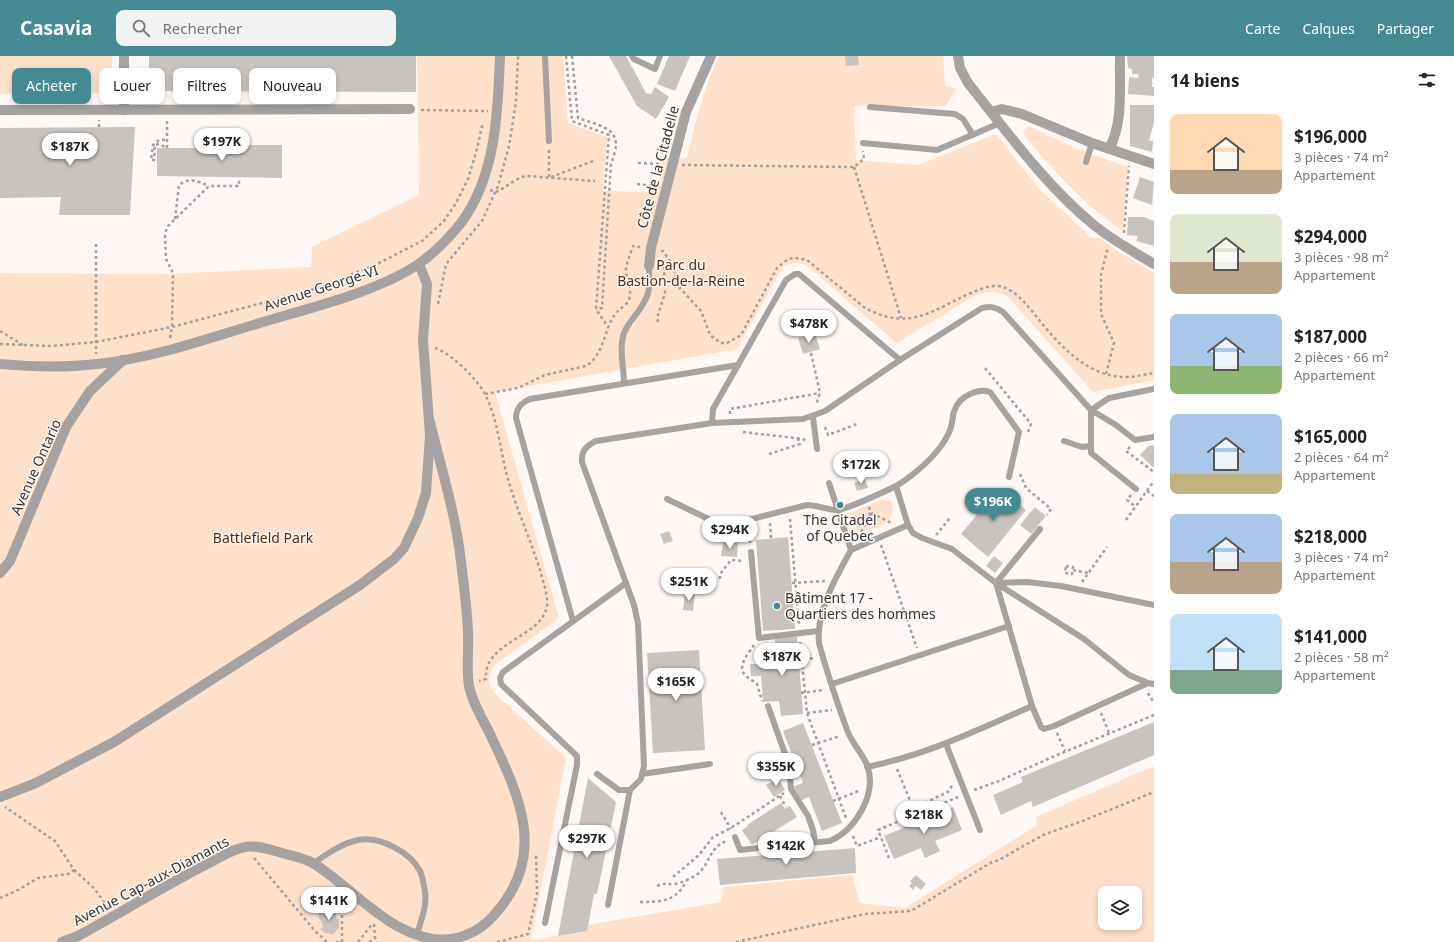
<!DOCTYPE html>
<html lang="fr">
<head>
<meta charset="utf-8">
<style>
  body { margin:0; font-family:"Noto Sans",sans-serif; background:#f2f2f2; color:#222; height:100vh; display:flex; flex-direction:column; font-size:15px; white-space:nowrap }
  * { box-sizing:border-box; margin:0 }
  p { font-size:13px; color:#767676 }
  .icon { flex:none; width:22px; height:22px; fill:none; stroke:currentColor; stroke-width:2; stroke-linecap:round; stroke-linejoin:round }
  .map { position:relative; flex:1; overflow:hidden }
  .details { display:flex; flex-direction:column; background:#fff; width:300px }
  .details>* { flex:none }
  .guide { position:absolute; left:12px; top:12px; width:380px; height:36px; display:flex; gap:8px }
  .buttons { position:absolute; left:1098px; top:830px; display:grid; gap:8px }
  .buttons a { display:grid; place-items:center; width:44px; height:44px; border-radius:8px; background:#fff; box-shadow:0 2px 6px #0003; font-size:20px }
  .price { position:absolute; translate:-50% -34px; padding:0 9px; border-radius:14px; background:#fff; color:#222; font-size:13px; line-height:26px; filter:drop-shadow(0 1px 2px #0008) }
  .price::after { content:''; position:absolute; left:50%; top:24px; width:12px; height:9px; margin-left:-6px; background:inherit; clip-path:polygon(0 0,100% 0,50% 100%) }
  .price.on { background:#438a93; color:#fff }
  ul { padding:0; list-style:none }
  li { display:flex; align-items:center; gap:12px; height:100px; padding:0 16px }
  li span { display:grid; place-items:center; flex:none; width:112px; height:80px; border-radius:8px; color:#555 }
  li>.icon { margin-inline-start:auto }
  span .icon { width:48px; height:48px; fill:#fffc; stroke-width:1 }
  li b { font-size:17px }
  h2 { display:flex; justify-content:space-between; align-items:center; height:48px; padding:0 16px; font-size:17px }
  .pill { padding:0 14px; border-radius:8px; background:#fff; box-shadow:0 2px 6px #0003; font-size:14px; line-height:36px }
  .pill.on { background:#438a93; color:#fff }
  header { display:flex; align-items:center; gap:24px; box-sizing:border-box; height:56px; padding:0 20px; background:#438a93; color:#fff }
  header strong { font-size:19px }
  nav { display:flex; gap:22px; margin-inline-start:auto; font-size:14px }
  .search { width:280px; height:36px; background:#f2f2f2; display:flex; align-items:center; gap:10px; box-sizing:border-box; padding:0 14px; border-radius:8px; color:#767676; font-size:15px }
  main { display:flex; flex:1; min-height:0 }
  .map>svg:first-child { display:block }
  .green { fill:#ffe0cb; fill-rule:evenodd }
  .building { fill:#c9c3bf }
  .lines { fill:none; stroke-linecap:round; stroke-linejoin:round }
  .path { stroke:#a49f9c; stroke-width:2.5; stroke-dasharray:3 3; stroke-linecap:butt }
  .lane { stroke:#a5a2a1; stroke-width:6 }
  .street { stroke:#a5a2a1; stroke-width:10 }
  .poi-dot { fill:#438a93; stroke:#fef7f3; stroke-width:1.5 }
  .labels { text-anchor:middle; stroke-width:3; stroke-linejoin:round; paint-order:stroke }
  .street-label { font-size:14px; fill:#373433; stroke:#fef7f3 }
  .park-label { font-size:14px; fill:#5b2b00; stroke:#fef7f3 }
  .poi-label { font-size:14px; fill:#373433; stroke:#fef7f3 }
</style>
</head>
<body>
<header>
<strong>Casavia</strong>
<div class="search"><svg class="icon" aria-label="search" viewBox="0 0 24 24"><circle cx="10" cy="10" r="6"/><path d="M15 15l6 6"/></svg>Rechercher</div>
<nav><a>Carte</a><a>Calques</a><a>Partager</a></nav>
</header>
<main>
<div class="map">
<svg width="1154" height="886" viewBox="0 0 1154 886">
  <rect width="100%" height="100%" fill="#fef7f3"/>
  <!-- green -->
  <g class="green">
    <path d="M0,0H112V37L0,38Z"/>
    <path d="M417,0H563L568,67L607,81L603,135L657,136L664,101L687,102C695,67 703,33 719,0H943L945,29L956,33L946,50H854L856,104L917,109L996,78L1039,133L1092,182H1100L1116,194L1154,217V324L1093,336L1007,240C996,235 989,235 977,238L897,287L807,210C798,206 792,206 783,211L737,293L495,336L559,562L497,607C488,617 487,625 493,636L566,702L531,884L586,875L588,869L721,846L723,831L852,819L860,847L905,852L1037,769L1036,761L1154,710V886H0V217L166,218L311,211L312,191L419,139ZM1105,837H1135V867H1105Z"/>
    <path d="M1027,71H1031L1074,92L1128,111L1123,175C1085,150 1053,114 1024,79L1023,76Z"/>
    <path d="M880,444H888L892,448C898,467 871,477 856,474L849,465L851,457Z"/>
  </g>
  <!-- building -->
  <g class="building">
    <path d="M149,0H416V36L156,35L155,24H149Z"/>
    <path d="M609,0H626L646,37L651,38L655,31L669,41L656,63L637,50Z"/>
    <path d="M669,0H690L675,35L657,28Z"/>
    <path d="M845,0H858L859,9L846,10Z"/>
    <path d="M1127,0H1154V22H1152V31H1154V40L1128,38L1129,21L1139,22L1138,18H1132V13L1128,12Z"/>
    <path d="M1130,49H1154V66L1149,85H1153L1152,96L1130,90Z"/>
    <path d="M135,71L130,159H59L61,141L0,142V72Z"/>
    <path d="M244,89H282V122L157,120V92H244Z"/>
    <path d="M1140,121L1154,126L1152,149L1133,142Z"/>
    <path d="M1128,161H1144L1154,165V190L1136,185L1138,180L1127,179Z"/>
    <path d="M815,277L820,293L803,298L798,282Z"/>
    <path d="M1154,389V412L1140,399L1148,390Z"/>
    <path d="M865,423L868,432L857,435L854,427Z"/>
    <path d="M999,432L1026,454L988,501L961,478Z"/>
    <path d="M1035,451L1046,460L1031,478L1020,469Z"/>
    <path d="M669,475L673,485L664,488L660,478Z"/>
    <path d="M788,481L795,573L763,575L756,484Z"/>
    <path d="M723,486L738,487L737,501L721,500Z"/>
    <path d="M994,500L1003,507L995,517L986,510Z"/>
    <path d="M685,536L695,537L693,555L683,554Z"/>
    <path d="M797,581L803,658L781,660L779,645L763,646L761,620H751L750,608H761L760,602L776,600L775,582Z"/>
    <path d="M699,594L705,694L653,697L647,597Z"/>
    <path d="M1154,666V699L1033,751L1031,745L1001,759L993,739L1023,726L1021,721Z"/>
    <path d="M803,667L842,767L822,775L809,741L800,745L794,730L803,727L783,675Z"/>
    <path d="M588,722L616,746L597,838H594L587,875L558,880Z"/>
    <path d="M778,722L785,734L774,741L766,729Z"/>
    <path d="M781,747L785,753L790,750L797,761L752,789L742,774L748,770L747,769Z"/>
    <path d="M953,751L962,774L935,785L940,795L925,802L921,792L894,803L884,780Z"/>
    <path d="M855,792L856,817L720,829L717,803Z"/>
    <path d="M916,819L926,828L921,834L916,830L913,834L909,830L912,827L910,825Z"/>
    <path d="M322,853H328L332,857H336V861L339,863V872L333,878L325,877L320,873L323,871L322,866L319,863L318,857Z"/>
  </g>
  <g class="lines">
    <!-- path -->
    <g class="path">
      <path d="M566,0L572,65L609,79L596,253L608,271"/>
      <path d="M572,0L578,62C604,71 626,73 611,107L602,252L596,253"/>
      <path d="M421,54L488,55"/>
      <path d="M167,65V92L159,88L155,89L154,104H151L153,89L159,84H167"/>
      <path d="M99,71V64"/>
      <path d="M638,107L661,108"/>
      <path d="M682,109L854,111L864,103L863,95"/>
      <path d="M854,111L901,262"/>
      <path d="M549,121V94"/>
      <path d="M551,121L596,104"/>
      <path d="M637,128L656,130"/>
      <path d="M490,134L496,136C506,132 515,122 526,120L595,125"/>
      <path d="M175,163L179,129C190,121 197,125 209,130"/>
      <path d="M1124,177L1129,110"/>
      <path d="M96,188V298"/>
      <path d="M661,195H663L674,211L675,221L679,231L701,255L710,279L721,287H727L741,279L777,212L788,203L795,202L807,204L865,252C911,276 932,254 973,236C981,233 990,229 999,230C1016,234 1026,248 1036,260C1058,288 1088,322 1127,321C1136,321 1145,318 1154,317"/>
      <path d="M438,248L446,208L482,165L498,130L509,90L516,46L518,0"/>
      <path d="M658,266L657,262L665,237L664,209"/>
      <path d="M0,275L23,289"/>
      <path d="M170,282L172,271L173,217L166,203L165,179L167,171L209,130H239V122"/>
      <path d="M0,288L51,290L96,286L172,271L322,231L379,207L422,185L444,165L456,147L468,123L476,97L483,66"/>
      <path d="M435,292C451,297 477,323 485,338C498,364 500,393 507,420C516,452 530,482 540,514C543,526 548,538 547,550C542,582 483,585 486,623L479,625"/>
      <path d="M811,297L820,337L816,349"/>
      <path d="M985,312L1031,368L1028,376"/>
      <path d="M1106,318L1114,287L1101,258V219L1108,191"/>
      <path d="M485,338L518,332L545,319L586,310C605,298 603,274 616,257C619,253 627,249 629,244C632,233 628,227 626,217C625,209 631,197 633,190L640,191"/>
      <path d="M730,358V353L820,337"/>
      <path d="M825,371L828,379L857,368"/>
      <path d="M743,376L803,383L808,386"/>
      <path d="M1130,391L1126,395L1154,416"/>
      <path d="M769,398L800,388L798,382"/>
      <path d="M1020,418L1026,432L1051,453L1047,459"/>
      <path d="M1147,435L1154,440"/>
      <path d="M1131,439L1127,444L1136,451"/>
      <path d="M869,451L876,473"/>
      <path d="M790,463L799,569"/>
      <path d="M1126,464L1154,425"/>
      <path d="M770,467L771,482"/>
      <path d="M749,472L750,487"/>
      <path d="M936,479L950,462"/>
      <path d="M858,481L867,466L870,456L891,467"/>
      <path d="M881,489L917,592"/>
      <path d="M1066,510L1073,511L1072,518L1065,517Z"/>
      <path d="M1073,514L1089,517"/>
      <path d="M720,523V518L731,504L743,505"/>
      <path d="M1082,526L1107,491"/>
      <path d="M792,527L825,525"/>
      <path d="M800,586L807,657L846,762"/>
      <path d="M754,589C749,597 738,608 744,618C747,622 753,624 757,628L762,645"/>
      <path d="M798,604L814,602"/>
      <path d="M801,637L824,634"/>
      <path d="M1148,637L1154,647"/>
      <path d="M807,657L832,654"/>
      <path d="M1101,657L1109,677"/>
      <path d="M1057,677L1065,695"/>
      <path d="M812,689L840,680"/>
      <path d="M773,709L780,720"/>
      <path d="M897,713L916,759"/>
      <path d="M974,734L999,725L1050,702L1154,659"/>
      <path d="M780,740L786,751"/>
      <path d="M833,745L861,734"/>
      <path d="M923,755L920,749L948,736L953,728"/>
      <path d="M721,756L731,773"/>
      <path d="M853,780L857,790L881,781"/>
      <path d="M254,802L315,875L327,886"/>
      <path d="M889,802L878,774L958,741"/>
      <path d="M74,814L94,832L108,852"/>
      <path d="M673,821L699,799L713,781L731,772L784,737"/>
      <path d="M657,830C665,826 667,829 675,828C681,827 690,823 695,820C712,808 706,793 728,784"/>
      <path d="M0,842L18,834L38,822L68,818L74,814L55,785L5,751"/>
      <path d="M640,846C659,846 677,846 686,825"/>
      <path d="M374,868L375,883L377,886"/>
      <path d="M336,886H341"/>
      <path d="M342,886V843"/>
      <path d="M358,886L373,867"/>
      <path d="M369,886L375,883"/>
      <path d="M497,886L528,878L537,838L536,798"/>
      <path d="M736,886L865,858L911,855L992,806L999,804L1043,779L1085,764L1154,736"/>
    </g>
    <!-- lane -->
    <g class="lane">
      <path d="M545,0L549,85"/>
      <path d="M632,0L634,3L655,13L660,0"/>
      <path d="M870,51L955,58L963,63L973,79"/>
      <path d="M863,87L937,94L1000,67"/>
      <path d="M1086,106L1092,87"/>
      <path d="M624,327C624,311 619,296 623,280C627,266 638,259 644,246C651,236 649,222 649,210"/>
      <path d="M813,361L817,393"/>
      <path d="M712,367L713,353L738,309"/>
      <path d="M1064,385L1082,391L1090,390"/>
      <path d="M896,430L908,469L913,477L922,482L952,493L996,527L1032,650L1041,671L1044,673L1054,670L1148,627L1154,628"/>
      <path d="M1136,433L1091,397V354L1109,342L1154,333"/>
      <path d="M667,443L719,468H732L807,449C818,449 827,454 837,454C843,455 888,434 896,430C903,426 911,420 918,414C930,404 944,389 950,374C953,367 952,359 955,353C960,340 978,332 990,336L1019,376L1009,421"/>
      <path d="M851,494L908,469"/>
      <path d="M751,496L759,582L818,575"/>
      <path d="M996,527L1084,583L1129,619L1148,627"/>
      <path d="M996,527L1027,526L1061,530L1154,549"/>
      <path d="M996,527L1040,473"/>
      <path d="M573,565L516,362C516,352 521,347 530,343L738,309L786,224L795,218H799L806,224L900,304"/>
      <path d="M832,628L1009,570"/>
      <path d="M768,650L789,709L791,733L808,760L813,774L815,786"/>
      <path d="M946,688L980,774"/>
      <path d="M867,711C926,699 978,674 1032,650"/>
      <path d="M597,718L619,734H630"/>
      <path d="M642,718L710,708"/>
      <path d="M735,781L740,794L830,785C855,774 878,738 867,709C862,697 852,687 847,674C837,646 827,617 819,587C816,555 836,521 851,494L829,427"/>
      <path d="M314,807C328,797 341,788 358,784C380,780 410,796 420,815C423,821 424,830 425,836C427,850 421,865 417,878"/>
      <path d="M608,849L630,734L641,723L644,710L638,567L634,549L582,406C581,395 586,390 596,385L712,367L803,363L825,355L900,304L982,252C991,250 996,251 1003,256L1091,354L1116,369L1135,384L1154,381"/>
      <path d="M545,867L577,709V700L501,628L500,622L503,616L626,527"/>
    </g>
    <!-- street -->
    <g class="street">
      <path d="M124,0V54"/>
      <path d="M958,0L960,12L968,27C1008,77 1046,130 1095,170C1114,185 1134,196 1154,208"/>
      <path d="M0,54L410,53"/>
      <path d="M991,56L1002,53L1022,58L1092,87L1154,108"/>
      <path d="M1109,93C1124,66 1119,30 1120,0"/>
      <path d="M649,210L651,192L686,56L711,0"/>
      <path d="M0,308C33,311 64,312 97,308C154,302 209,282 263,266C310,252 380,235 420,207C435,196 449,182 461,167C496,120 498,56 500,0"/>
      <path d="M0,517L10,505L66,371L90,335L123,304"/>
      <path d="M0,741L36,727L114,686L360,529L394,503L404,492L418,462L426,437L430,379L423,284L427,228L419,208"/>
      <path d="M62,886L78,880C122,856 164,830 209,807C219,802 232,793 245,791C256,789 268,793 279,796C291,800 307,802 316,809C354,834 386,875 433,883C456,886 479,877 494,859C549,799 519,739 489,676C482,662 472,646 469,630C466,612 469,594 468,576C467,553 464,529 461,506C456,459 441,412 430,366"/>
    </g>
  </g>
  <!-- markers -->
  <g class="poi-dot">
    <circle cx="840" cy="449" r="4"/>
    <circle cx="777" cy="550" r="4"/>
  </g>
  <g class="labels">
    <!-- street labels -->
    <g class="street-label">
      <text transform="translate(658 111) rotate(-75)" y="5">Côte de la Citadelle</text>
      <text transform="translate(321 232) rotate(-18)" y="5">Avenue George-VI</text>
      <text transform="translate(36 411) rotate(-66)" y="5">Avenue Ontario</text>
      <text transform="translate(151 825) rotate(-28)" y="5">Avenue Cap-aux-Diamants</text>
    </g>
    <!-- park labels -->
    <g class="park-label">
      <text x="681" y="214">Parc du<tspan x="681" dy="16">Bastion-de-la-Reine</tspan></text>
      <text x="263" y="487">Battlefield Park</text>
    </g>
    <!-- poi labels -->
    <g class="poi-label">
      <text x="840" y="469">The Citadel<tspan x="840" dy="16">of Quebec</tspan></text>
      <text x="785" y="547" text-anchor="start">Bâtiment 17 -<tspan x="785" dy="16">Quartiers des hommes</tspan></text>
    </g>
  </g>
</svg>
<div class="buttons">
<a><svg class="icon" aria-label="layers" viewBox="0 0 24 24"><path d="M12 4l9 5-9 5-9-5zM3 14l9 5 9-5"/></svg></a>
</div>
<b class="price" style="left:222px;top:106px">$197K</b>
<b class="price" style="left:70px;top:111px">$187K</b>
<b class="price" style="left:809px;top:288px">$478K</b>
<b class="price" style="left:861px;top:429px">$172K</b>
<b class="price on" style="left:993px;top:466px">$196K</b>
<b class="price" style="left:730px;top:494px">$294K</b>
<b class="price" style="left:689px;top:546px">$251K</b>
<b class="price" style="left:782px;top:621px">$187K</b>
<b class="price" style="left:676px;top:646px">$165K</b>
<b class="price" style="left:776px;top:731px">$355K</b>
<b class="price" style="left:924px;top:779px">$218K</b>
<b class="price" style="left:587px;top:803px">$297K</b>
<b class="price" style="left:786px;top:810px">$142K</b>
<b class="price" style="left:329px;top:865px">$141K</b>
<div class="guide">
<a class="pill on">Acheter</a>
<a class="pill">Louer</a>
<a class="pill">Filtres</a>
<a class="pill">Nouveau</a>
</div>
</div>
<section class="details">
<h2>14 biens<svg class="icon" aria-label="filters" viewBox="0 0 24 24"><path d="M4 7h16M4 17h16"/><circle cx="9" cy="7" r="2"/><circle cx="15" cy="17" r="2"/></svg></h2>
<ul>
<li><span style="background:linear-gradient(#ffd9b3 70%,#b9a48a 0)"><svg class="icon" aria-label="home" viewBox="0 0 24 24"><path d="M3 11l9-7 9 7M6 9v11h12V9"/></svg></span><div><b>$196,000</b><p>3 pièces · 74 m²</p><p>Appartement</p></div></li>
<li><span style="background:linear-gradient(#dfe7d0 60%,#b9a48a 0)"><svg class="icon" aria-label="home" viewBox="0 0 24 24"><path d="M3 11l9-7 9 7M6 9v11h12V9"/></svg></span><div><b>$294,000</b><p>3 pièces · 98 m²</p><p>Appartement</p></div></li>
<li><span style="background:linear-gradient(#a9c7e8 65%,#8fb573 0)"><svg class="icon" aria-label="home" viewBox="0 0 24 24"><path d="M3 11l9-7 9 7M6 9v11h12V9"/></svg></span><div><b>$187,000</b><p>2 pièces · 66 m²</p><p>Appartement</p></div></li>
<li><span style="background:linear-gradient(#a9c7e8 75%,#c2b280 0)"><svg class="icon" aria-label="home" viewBox="0 0 24 24"><path d="M3 11l9-7 9 7M6 9v11h12V9"/></svg></span><div><b>$165,000</b><p>2 pièces · 64 m²</p><p>Appartement</p></div></li>
<li><span style="background:linear-gradient(#a9c7e8 60%,#b9a48a 0)"><svg class="icon" aria-label="home" viewBox="0 0 24 24"><path d="M3 11l9-7 9 7M6 9v11h12V9"/></svg></span><div><b>$218,000</b><p>3 pièces · 74 m²</p><p>Appartement</p></div></li>
<li><span style="background:linear-gradient(#bfe0f5 70%,#7fa58c 0)"><svg class="icon" aria-label="home" viewBox="0 0 24 24"><path d="M3 11l9-7 9 7M6 9v11h12V9"/></svg></span><div><b>$141,000</b><p>2 pièces · 58 m²</p><p>Appartement</p></div></li>
</ul>
</section>
</main>
</body>
</html>
